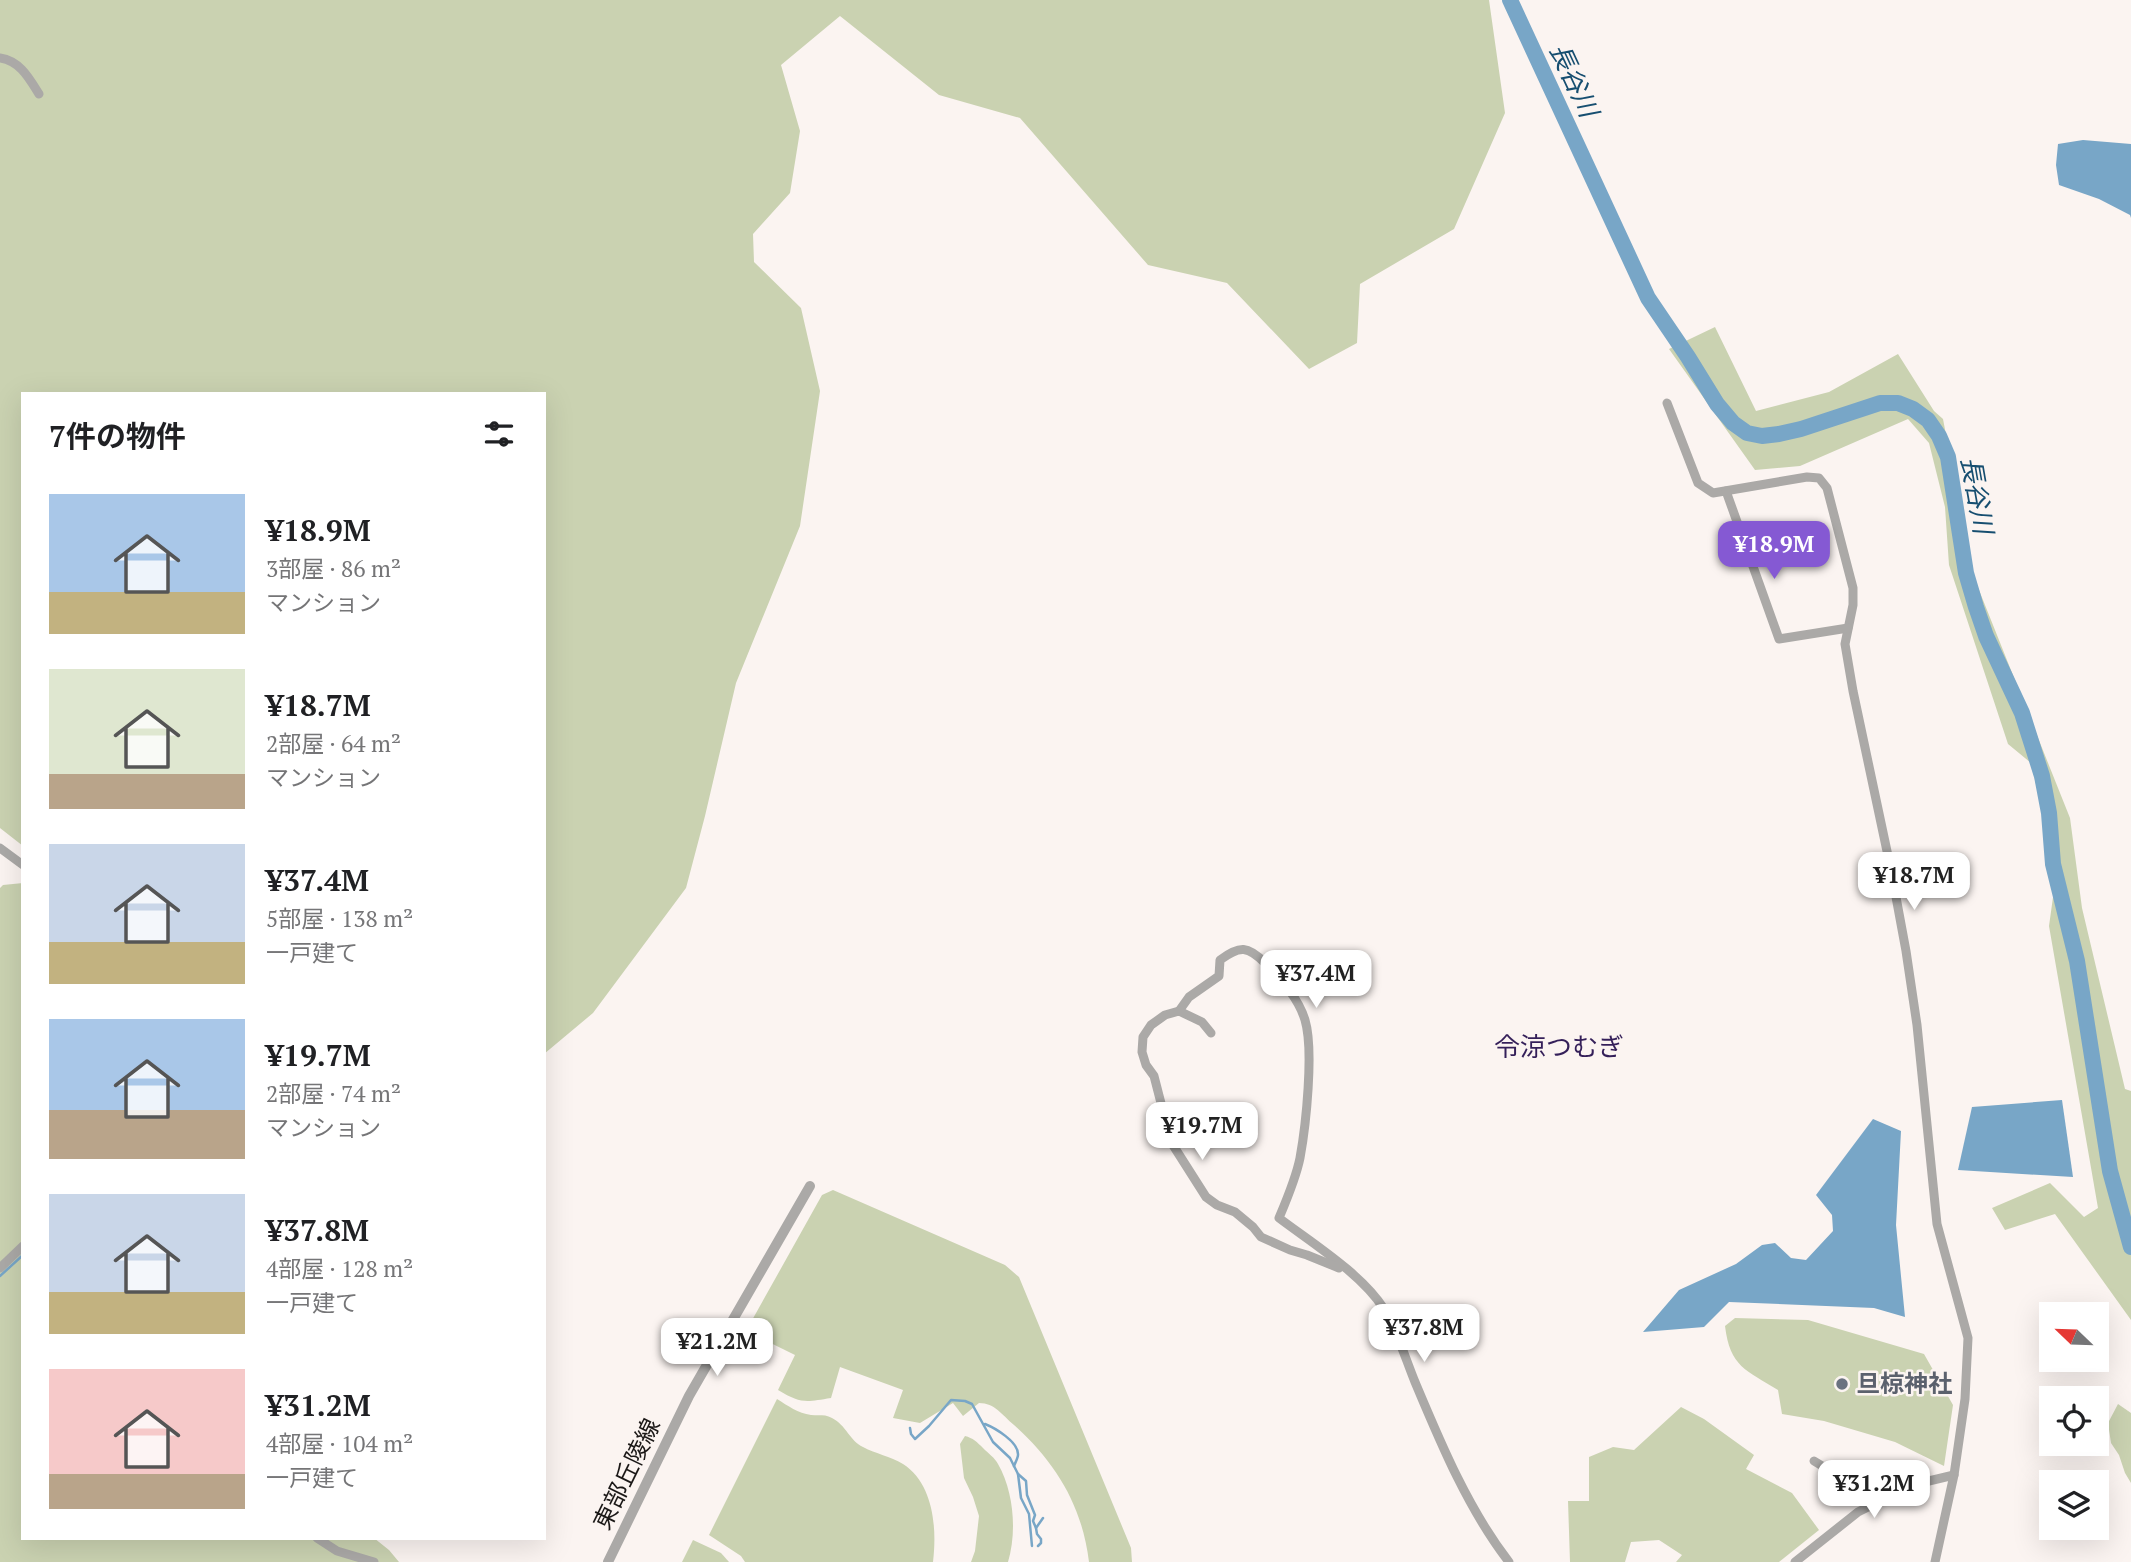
<!DOCTYPE html>
<html lang="ja">
<head>
<meta charset="utf-8">
<style>
  body { margin:0; font-family:"PT Serif","Noto Sans JP",serif; background:#f6f6f6; color:#202124; height:100vh; display:flex; flex-direction:column; font-size:26px; white-space:nowrap }
  * { box-sizing:border-box; margin:0 }
  p { font-size:23px; color:#757577 }
  .icon { flex:none; width:38px; height:38px; fill:none; stroke:currentColor; stroke-width:2; stroke-linecap:round; stroke-linejoin:round }
  .map { position:relative; flex:1; overflow:hidden }
  .details { position:absolute; left:21px; top:392px; width:525px; height:1148px; display:flex; flex-direction:column; background:#fff; border-radius:0px; box-shadow:0 7px 28px #0002 }
  .details>* { flex:none }
  .needle { width:46px; rotate:293deg }
  .tools { position:absolute; left:2039px; top:1302px; display:grid; gap:14px }
  .tools a { display:grid; place-items:center; width:70px; height:70px; border-radius:0px; background:#fff; box-shadow:0 7px 28px #0002; font-size:35px }
  .price { position:absolute; translate:-50% -60px; padding:0 16px; border-radius:14px; background:#fff; color:#222; font-size:23px; line-height:46px; filter:drop-shadow(0 2px 4px #0008) }
  .price::after { content:''; position:absolute; left:50%; top:42px; width:21px; height:16px; margin-left:-10px; background:inherit; clip-path:polygon(0 0,100% 0,50% 100%) }
  .price.current { background:#8559d3; color:#fff }
  ul { padding:0; list-style:none }
  li { display:flex; align-items:center; gap:21px; height:175px; padding:0 28px }
  li span { display:grid; place-items:center; flex:none; width:196px; height:140px; border-radius:0px; color:#555 }
  li>.icon { margin-inline-start:auto }
  span .icon { width:84px; height:84px; fill:#fffc; stroke-width:1 }
  li b { font-size:30px }
  h2 { display:flex; justify-content:space-between; align-items:center; height:84px; padding:0 28px; font-size:30px }
  .map>svg:first-child { display:block }
  .green { fill:#cad2b1 }
  .water { fill:#78a6c7 }
  .lines { fill:none; stroke-linecap:round; stroke-linejoin:round }
  .stream { stroke:#78a6c7; stroke-width:2.5 }
  .river { stroke:#78a6c7; stroke-width:16 }
  .minor { stroke:#aba9a7; stroke-width:9 }
  .tertiary { stroke:#aba9a7; stroke-width:10 }
  .worship-dot { fill:#6b7280; stroke:#fbf4f1; stroke-width:2.5 }
  .labels { text-anchor:middle; stroke-width:5; stroke-linejoin:round; paint-order:stroke }
  .worship-label { font-size:24px; font-weight:bold; fill:#5b616d; stroke:#fbf4f1; text-anchor:start }
  .street-label { font-size:24px; fill:#1b1817; stroke:#fbf4f1 }
  .water-label { font-size:26px; font-style:italic; fill:#164e70; stroke:#fbf4f1 }
  .neighbourhood-label { font-size:26px; fill:#341f59; stroke:#fbf4f1 }
</style>
</head>
<body>
<div class="map">
<svg width="2131" height="1562" viewBox="0 0 2131 1562">
  <rect width="100%" height="100%" fill="#fbf4f1"/>
  <!-- green -->
  <g class="green">
    <path d="M0,0H1489L1505,113L1454,229L1360,284L1357,343L1309,369L1227,283L1148,265L1020,118L939,95L840,16L781,65L800,131L790,193L753,234L754,262L801,308L820,391L800,526L736,683L705,816L686,888L593,1013L544,1054V394H23V846L0,828Z"/>
    <path d="M1715,327L1756,411L1829,392L1898,354L1934,411L1943,419L1973,575L2070,818L2082,908L2125,1089L2131,1091V1320L2055,1214L2005,1230L1992,1208L2050,1183L2084,1217L2098,1208L2049,926L2054,890L2043,814L2031,763L2008,744L1949,565L1945,507L1929,443L1908,419L1800,466L1755,470L1669,349Z"/>
    <path d="M23,883V1538H374L389,1550L399,1562H0V888L3,885Z"/>
    <path d="M833,1190L1005,1265L1019,1277L1131,1548L1132,1562H1089C1082,1505 1056,1463 1014,1425C1002,1415 995,1403 979,1403L963,1416L953,1403L920,1423L893,1418L903,1390L840,1367L831,1398C806,1402 801,1404 778,1390L795,1355L746,1331L822,1195Z"/>
    <path d="M1735,1318L1808,1320L1924,1354L1953,1405L1944,1466L1895,1442L1824,1421L1782,1414L1778,1390C1746,1370 1730,1367 1725,1326Z"/>
    <path d="M777,1399C788,1406 798,1413 811,1415C819,1416 825,1414 832,1418C846,1425 850,1441 863,1447C876,1454 890,1456 903,1464C934,1484 937,1529 933,1562H745L741,1556L709,1535Z"/>
    <path d="M2118,1404L2131,1413V1483L2125,1473L2119,1455L2111,1443L2108,1423Z"/>
    <path d="M1681,1407L1704,1419L1754,1455L1746,1469L1792,1493L1819,1530L1779,1562H1676L1682,1555L1659,1540L1631,1542L1625,1562H1570L1568,1501H1589V1457L1613,1447L1634,1450Z"/>
    <path d="M965,1436C973,1438 977,1442 983,1448C988,1453 995,1458 998,1464C1014,1492 1017,1532 1008,1562H971L975,1551L979,1516L973,1497L964,1478L960,1444Z"/>
    <path d="M693,1540L721,1553L729,1562H682Z"/>
  </g>
  <!-- water -->
  <g class="water">
    <path d="M2083,140L2131,144V218L2130,215L2099,199L2059,185L2056,165L2058,144Z"/>
    <path d="M2062,1100L2073,1177L1958,1170L1972,1107Z"/>
    <path d="M1873,1119L1901,1131L1896,1225L1905,1317L1874,1308L1729,1302L1704,1327L1643,1332L1679,1290L1736,1264L1762,1245L1775,1243L1791,1258L1806,1260L1833,1231L1832,1215L1816,1195Z"/>
  </g>
  <g class="lines">
    <!-- stream -->
    <g class="stream">
      <path d="M0,1276L23,1255"/>
      <path d="M985,1424C995,1428 1019,1442 1018,1455C1018,1458 1015,1463 1014,1466"/>
      <path d="M910,1428L911,1434L915,1439L929,1426L951,1400L965,1401L972,1404L993,1442L1010,1458L1018,1474L1021,1498L1029,1514L1032,1546"/>
      <path d="M1018,1474L1026,1481L1027,1495L1035,1515L1033,1521L1036,1528"/>
      <path d="M1038,1546L1041,1543V1539L1037,1534L1036,1528L1043,1518"/>
    </g>
    <!-- river -->
    <path class="river" d="M1510,0L1648,298L1688,357L1717,404L1733,423L1747,433L1762,436L1779,434L1801,429L1880,403H1898L1913,409L1928,420L1939,436L1948,457L1966,573L1976,607L1986,636L2022,713L2042,776L2049,813L2053,864L2077,961L2110,1171L2131,1247"/>
    <!-- minor -->
    <g class="minor">
      <path d="M0,58C20,61 29,78 39,94"/>
      <path d="M1667,403L1698,483L1713,493L1807,477L1819,478L1827,488L1853,588V605L1845,644L1853,691L1891,870L1906,951L1917,1025L1937,1224L1968,1338L1965,1399L1954,1475L1935,1562"/>
      <path d="M1726,491L1779,639L1848,628"/>
      <path d="M0,848L23,865"/>
      <path d="M1179,1011L1189,997L1219,976L1220,960C1240,945 1248,946 1265,963C1281,980 1298,997 1305,1020C1314,1050 1306,1125 1300,1158C1296,1178 1287,1199 1279,1218C1312,1243 1362,1274 1384,1309C1396,1328 1406,1360 1415,1382C1441,1444 1468,1509 1509,1562"/>
      <path d="M1211,1033L1202,1022L1179,1011L1165,1015L1151,1025L1143,1037L1142,1052L1146,1065L1154,1076L1171,1142L1206,1197L1217,1205L1235,1212L1253,1227L1261,1237L1290,1250L1307,1255L1339,1268"/>
      <path d="M0,1268L23,1246"/>
      <path d="M1814,1461L1880,1501"/>
      <path d="M317,1538L337,1551L374,1562"/>
      <path d="M1795,1562L1858,1512L1912,1485L1954,1475"/>
    </g>
    <!-- tertiary -->
    <path class="tertiary" d="M608,1562L689,1396L810,1186"/>
  </g>
  <!-- markers -->
  <circle class="worship-dot" cx="1842" cy="1384" r="7"/>
  <g class="labels">
    <!-- worship labels -->
    <g class="worship-label">
      <text x="1856" y="1392">旦椋神社</text>
    </g>
    <!-- street labels -->
    <g class="street-label">
      <text transform="translate(627 1474) rotate(-64)" y="8">東部丘陵線</text>
    </g>
    <!-- water labels -->
    <g class="water-label">
      <text transform="translate(1574 80) rotate(65)" y="9">長谷川</text>
      <text transform="translate(1977 495) rotate(80)" y="9">長谷川</text>
    </g>
    <!-- neighbourhood labels -->
    <g class="neighbourhood-label">
      <text x="1559" y="1056">令涼つむぎ</text>
    </g>
  </g>
</svg>
<div class="tools">
<a><svg class="needle" viewBox="-14 -14 28 28"><path d="M0-13l5 13h-10z" fill="#e53935"/><path d="M0 13l5-13h-10z" fill="#757577"/></svg></a>
<a><svg class="icon" aria-label="locate" viewBox="0 0 24 24"><circle cx="12" cy="12" r="6"/><path d="M12 2v4M12 18v4M2 12h4M18 12h4"/></svg></a>
<a><svg class="icon" aria-label="layers" viewBox="0 0 24 24"><path d="M12 4l9 5-9 5-9-5zM3 14l9 5 9-5"/></svg></a>
</div>
<b class="price current" style="left:1774px;top:581px">¥18.9M</b>
<b class="price" style="left:1914px;top:912px">¥18.7M</b>
<b class="price" style="left:1316px;top:1010px">¥37.4M</b>
<b class="price" style="left:1202px;top:1162px">¥19.7M</b>
<b class="price" style="left:1424px;top:1364px">¥37.8M</b>
<b class="price" style="left:717px;top:1378px">¥21.2M</b>
<b class="price" style="left:1874px;top:1520px">¥31.2M</b>
<section class="details">
<h2>7件の物件<svg class="icon" aria-label="filters" viewBox="0 0 24 24"><path d="M4 7h16M4 17h16"/><circle cx="9" cy="7" r="2"/><circle cx="15" cy="17" r="2"/></svg></h2>
<ul>
<li><span style="background:linear-gradient(#a9c7e8 70%,#c2b280 0)"><svg class="icon" aria-label="home" viewBox="0 0 24 24"><path d="M3 11l9-7 9 7M6 9v11h12V9"/></svg></span><div><b>¥18.9M</b><p>3部屋 · 86 m²</p><p>マンション</p></div></li>
<li><span style="background:linear-gradient(#dfe7d0 75%,#b9a48a 0)"><svg class="icon" aria-label="home" viewBox="0 0 24 24"><path d="M3 11l9-7 9 7M6 9v11h12V9"/></svg></span><div><b>¥18.7M</b><p>2部屋 · 64 m²</p><p>マンション</p></div></li>
<li><span style="background:linear-gradient(#c9d6e8 70%,#c2b280 0)"><svg class="icon" aria-label="home" viewBox="0 0 24 24"><path d="M3 11l9-7 9 7M6 9v11h12V9"/></svg></span><div><b>¥37.4M</b><p>5部屋 · 138 m²</p><p>一戸建て</p></div></li>
<li><span style="background:linear-gradient(#a9c7e8 65%,#b9a48a 0)"><svg class="icon" aria-label="home" viewBox="0 0 24 24"><path d="M3 11l9-7 9 7M6 9v11h12V9"/></svg></span><div><b>¥19.7M</b><p>2部屋 · 74 m²</p><p>マンション</p></div></li>
<li><span style="background:linear-gradient(#c9d6e8 70%,#c2b280 0)"><svg class="icon" aria-label="home" viewBox="0 0 24 24"><path d="M3 11l9-7 9 7M6 9v11h12V9"/></svg></span><div><b>¥37.8M</b><p>4部屋 · 128 m²</p><p>一戸建て</p></div></li>
<li><span style="background:linear-gradient(#f6c9c9 75%,#b9a48a 0)"><svg class="icon" aria-label="home" viewBox="0 0 24 24"><path d="M3 11l9-7 9 7M6 9v11h12V9"/></svg></span><div><b>¥31.2M</b><p>4部屋 · 104 m²</p><p>一戸建て</p></div></li>
</ul>
</section>
</div>
</body>
</html>
